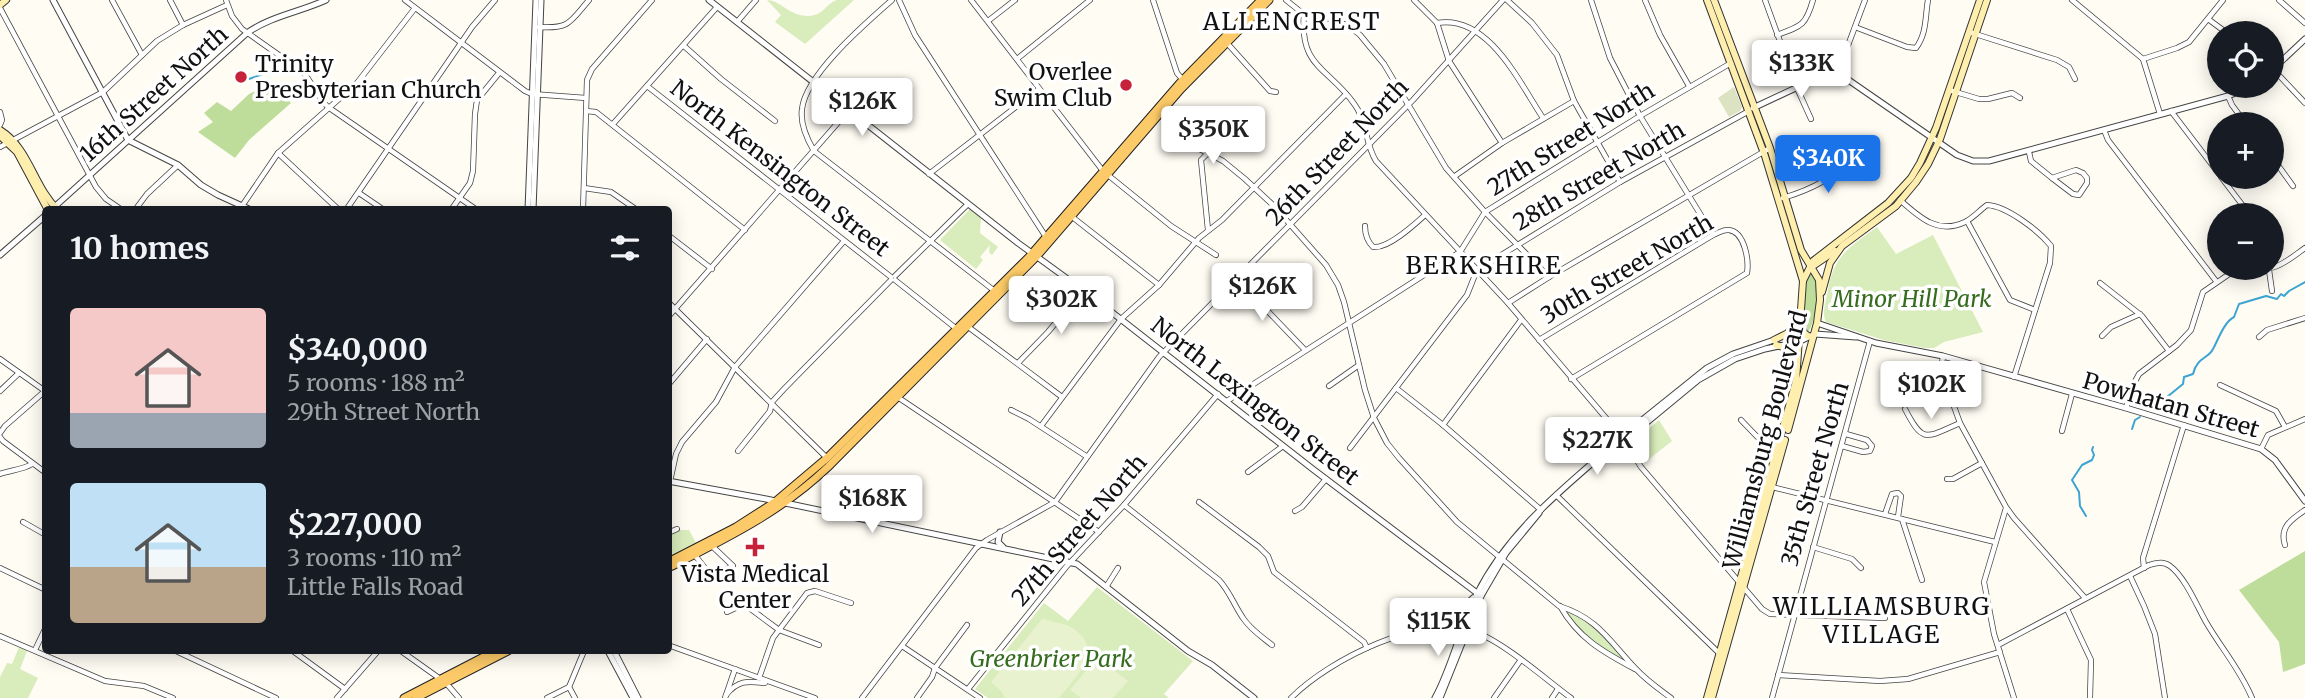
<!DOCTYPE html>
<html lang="en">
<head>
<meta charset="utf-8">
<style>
  body { margin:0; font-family:Merriweather,serif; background:#20242c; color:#f1f3f6; height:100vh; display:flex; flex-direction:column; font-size:26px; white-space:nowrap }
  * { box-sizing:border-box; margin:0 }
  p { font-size:23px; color:#9ea1a6 }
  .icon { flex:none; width:38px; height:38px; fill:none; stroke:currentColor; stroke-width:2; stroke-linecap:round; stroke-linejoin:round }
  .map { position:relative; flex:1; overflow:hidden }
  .panel { position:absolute; left:42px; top:206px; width:630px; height:448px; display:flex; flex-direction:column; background:#171b24; border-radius:7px; box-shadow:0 4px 18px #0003 }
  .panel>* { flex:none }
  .controls { position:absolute; left:2207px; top:21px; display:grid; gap:14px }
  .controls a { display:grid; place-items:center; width:77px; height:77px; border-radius:50%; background:#171b24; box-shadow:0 4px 18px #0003; font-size:35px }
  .price { position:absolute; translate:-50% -60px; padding:0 16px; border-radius:7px; background:#fff; color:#222; font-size:23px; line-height:46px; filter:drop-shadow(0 2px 4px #0008) }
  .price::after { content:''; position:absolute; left:50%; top:42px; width:21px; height:16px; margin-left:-10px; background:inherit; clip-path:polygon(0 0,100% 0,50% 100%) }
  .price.on { background:#1a73e8; color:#fff }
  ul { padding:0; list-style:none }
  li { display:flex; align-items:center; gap:21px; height:175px; padding:0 28px }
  li span { display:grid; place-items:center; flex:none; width:196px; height:140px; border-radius:7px; color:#555 }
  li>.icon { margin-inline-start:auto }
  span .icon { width:84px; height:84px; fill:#fffc; stroke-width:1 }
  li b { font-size:30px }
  h2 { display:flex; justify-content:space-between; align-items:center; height:84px; padding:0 28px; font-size:30px }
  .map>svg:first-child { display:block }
  .green { fill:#d9ecbc }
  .forest { fill:#bfdd9a }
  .cemetery { fill:#dce3c3 }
  .pitch { fill:#e9f2ce }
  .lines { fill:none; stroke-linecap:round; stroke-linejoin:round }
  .stream { stroke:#3ca4d2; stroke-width:2 }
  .minor-casing { stroke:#444; stroke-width:6 }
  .tertiary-casing { stroke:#444; stroke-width:7 }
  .secondary-casing { stroke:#333; stroke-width:8 }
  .primary-casing { stroke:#222; stroke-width:9 }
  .minor { stroke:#fff; stroke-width:4.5 }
  .tertiary { stroke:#fff; stroke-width:5 }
  .secondary { stroke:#ffefaf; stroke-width:6 }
  .primary { stroke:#fcca68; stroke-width:7 }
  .poi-dot { fill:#c6233a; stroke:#fff; stroke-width:2.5 }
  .labels { text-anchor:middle; stroke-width:7; stroke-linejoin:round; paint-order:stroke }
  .poi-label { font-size:23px; fill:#111; stroke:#fff; text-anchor:start }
  .street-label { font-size:23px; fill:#111; stroke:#fff }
  .park-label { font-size:23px; font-style:italic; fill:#356c1d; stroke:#fff }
  .neighbourhood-label { font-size:24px; letter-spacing:2px; fill:#111; stroke:#fff }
</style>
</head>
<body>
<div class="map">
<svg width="2305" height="698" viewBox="0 0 2305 698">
  <rect width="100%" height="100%" fill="#fffcf4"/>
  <!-- green -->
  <g class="green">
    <path d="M767,0C780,0 789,16 808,16C825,15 825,4 837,0C842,0 850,0 854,0L805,44L775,22L781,15Z"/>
    <path d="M970,209L981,218L980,233L998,247L992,255L989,252L990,245L980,257L983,260L976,269L940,240Z"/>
    <path d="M1877,227L1896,254L1933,235L1983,332L1944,342L1934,348H1925L1884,340L1826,322C1822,314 1825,304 1827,295C1833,256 1847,249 1877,227Z"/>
    <path d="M1659,420L1672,441L1644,463L1632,443Z"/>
    <path d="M679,530H689L696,543L669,557V535Z"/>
    <path d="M1097,587L1193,661L1164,694L1169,698H988L975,689L1044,603L1068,621Z"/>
    <path d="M1568,610L1593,624L1625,659L1623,661C1600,648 1582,634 1566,613Z"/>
    <path d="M19,647L27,651L20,669L38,678L28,698H0V677L7,663L12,664Z"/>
  </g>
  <!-- forest -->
  <g class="forest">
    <path d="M272,83L291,103L249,140L235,158L198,132L213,122L204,113L217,102L231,111L249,94Z"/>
    <path d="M1812,274C1821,283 1816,325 1807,333C1802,316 1805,294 1808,276Z"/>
    <path d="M2305,551V664L2283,672L2279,642L2239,590Z"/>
  </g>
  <!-- cemetery -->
  <path class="cemetery" d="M1734,87L1742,107L1740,111L1729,117L1718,98Z"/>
  <!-- pitch -->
  <g class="pitch">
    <path d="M1043,618C1051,623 1061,622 1069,626C1108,647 1076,677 1059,698H1005L1001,691L991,682Z"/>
    <path d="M1097,657L1128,681L1113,698H1081L1070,690Z"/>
  </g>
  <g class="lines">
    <!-- stream -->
    <g class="stream">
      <path d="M249,79L263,74L261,68"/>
      <path d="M2151,410L2183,384L2184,377L2193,374C2197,357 2208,359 2213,349C2218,340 2224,322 2234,317L2239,304L2266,296L2277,299L2281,294L2284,296L2289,291L2305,282"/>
      <path d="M2132,429L2135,420L2140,417"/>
      <path d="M2086,516L2080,506L2079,492L2072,480L2082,465L2092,460L2094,455L2092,450L2093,447"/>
    </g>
    <defs>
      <g id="minor">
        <path d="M112,0L142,55"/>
        <path d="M170,0L183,25"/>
        <path d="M226,0L232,16L242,29L303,72C313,84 317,97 328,107L477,210"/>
        <path d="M405,0L525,91L532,94L586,98"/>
        <path d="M892,0C866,23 806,74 802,109C800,123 807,139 814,151L996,292"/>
        <path d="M899,0L915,35L1046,237"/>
        <path d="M971,0L1103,171L1171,226L1216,255"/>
        <path d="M1153,0L1177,73L1183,80"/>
        <path d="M1286,0L1301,12L1335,20L1350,27L1360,35L1384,64L1446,168L1485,212L1549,277"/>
        <path d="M1414,0L1437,23L1449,61L1502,143"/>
        <path d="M1507,0L1532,23L1557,55L1574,101L1620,182"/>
        <path d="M1591,0L1610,58L1640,116L1713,235"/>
        <path d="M1645,0L1660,35L1689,86"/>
        <path d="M1765,0L1797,88L1811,119"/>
        <path d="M2072,0L2143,59L2160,114"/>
        <path d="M2279,0L2305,23"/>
        <path d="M0,8L96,187L106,199L122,210"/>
        <path d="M1304,13C1299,69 1329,67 1355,105C1367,121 1365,144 1376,161L1508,303L1623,438L1641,467L1762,609L1770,614L1885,618"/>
        <path d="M2208,19L2227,33"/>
        <path d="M988,21L1015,0"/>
        <path d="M737,22L756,0"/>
        <path d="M1437,23C1488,14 1519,82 1543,118"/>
        <path d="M539,27C570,29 570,22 589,0"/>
        <path d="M1855,27L1907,47L1916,48C1927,33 1925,17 1928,0"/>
        <path d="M1969,32L2057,60L2069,67L2075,79"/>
        <path d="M1777,35C1802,26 1806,25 1813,0"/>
        <path d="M1227,43L1270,91L1276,92"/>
        <path d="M684,46L721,79L775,121"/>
        <path d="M1017,59L1090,0"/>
        <path d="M2143,59L2177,48L2189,42L2223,0"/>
        <path d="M2273,69L2305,103"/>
        <path d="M1834,70L1844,56L1865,0"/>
        <path d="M647,86L891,277"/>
        <path d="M1949,90L1979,99H1988L2012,93L2020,98"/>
        <path d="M2228,96L2232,105L2246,124"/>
        <path d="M1163,108L1186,142L1223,161L1245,179L1273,205L1326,265L1338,285L1344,302L1365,390L1374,418L1387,443L1399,458L1457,522L1559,606C1598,618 1610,642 1636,669C1646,680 1659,689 1671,698"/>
        <path d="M586,111L596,112L745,230"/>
        <path d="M2171,111L2219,174"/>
        <path d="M0,112L2,120L0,125"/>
        <path d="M613,124L717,7"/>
        <path d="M2104,130L2108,140L2216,281"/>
        <path d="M0,147L103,92L157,41L183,25L227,5"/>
        <path d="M2029,152L2031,161L2052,178"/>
        <path d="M278,153L339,210"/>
        <path d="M2272,157L2293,186"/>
        <path d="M2076,170L2083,173L2087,178V183L2079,195L2073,194L2052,178Z"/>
        <path d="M929,174L1039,89"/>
        <path d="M1455,176L1502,143L1574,101"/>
        <path d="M2221,177L2250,215"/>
        <path d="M584,188L611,192L637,210"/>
        <path d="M359,193L384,210"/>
        <path d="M1783,198C1813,189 1835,177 1857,155"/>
        <path d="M1900,200C1919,217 1938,235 1965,222C1973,218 1980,210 1987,205C2007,206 2039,231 2051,246L2050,263L2014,377"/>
        <path d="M242,206L278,153L357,83L415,8"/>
        <path d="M135,210L147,194L178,165"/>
        <path d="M346,210L472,27L495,0"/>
        <path d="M451,210L470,183L473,171L475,114L477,100L499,73"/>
        <path d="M583,210L587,80L592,69L652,0"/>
        <path d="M1071,216L1159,285"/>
        <path d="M1967,221L2010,300L2035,310"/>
        <path d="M1365,226C1365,234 1367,241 1373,247C1388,249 1414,225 1425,215"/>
        <path d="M1208,230L1201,160L1224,137L1252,116"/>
        <path d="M668,235L712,269"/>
        <path d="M2248,268C2276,272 2284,263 2305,248"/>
        <path d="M2269,270L2272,291"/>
        <path d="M895,276L968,204"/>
        <path d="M1236,278L1305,350"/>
        <path d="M895,280L958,330"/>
        <path d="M2100,283L2142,316L2169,351"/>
        <path d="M668,302L827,458"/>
        <path d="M1508,303L1549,277L1770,148"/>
        <path d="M668,317L849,110"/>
        <path d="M967,326L1062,397"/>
        <path d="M2102,336L2111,327L2140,314"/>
        <path d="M2259,337L2267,330L2305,318"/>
        <path d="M1539,340L1713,235C1719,233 1723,229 1729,230C1745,232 1749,261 1747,273L1571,379"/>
        <path d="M1943,356L1941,371L1960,423L2006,507L2014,518L2085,598"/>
        <path d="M0,359L45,391"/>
        <path d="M1018,363L1048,332L1083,290"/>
        <path d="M668,385L707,339"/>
        <path d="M2220,385L2276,411L2285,427"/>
        <path d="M1329,386L1359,365"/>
        <path d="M1396,388L1443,425L1541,510"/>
        <path d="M0,391L19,373"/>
        <path d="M896,396L1099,532"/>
        <path d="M1227,401L1460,252L1485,212L1640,116L1731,63"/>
        <path d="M2126,408L2132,387L2139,374L2177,345L2191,330L2203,292L2238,268"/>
        <path d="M1905,409C1923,444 1926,438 1960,423"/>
        <path d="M1011,410L1029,419L1086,456"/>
        <path d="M1741,420L1768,448L1776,452"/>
        <path d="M1443,425L1521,320"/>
        <path d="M1041,426L1121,319L1159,285L1199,238L1222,220L1346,94"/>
        <path d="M2062,431L2072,394"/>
        <path d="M0,433L5,426L45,391"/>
        <path d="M0,437L3,441L46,473"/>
        <path d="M1842,446L1863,452L1870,451L1872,446L1867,440L1846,434"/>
        <path d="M1350,448L1467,295L1477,270L1620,182L1749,111"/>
        <path d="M2261,449L2268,435L2305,419"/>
        <path d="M738,451L770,411L772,402L784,389L891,280"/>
        <path d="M1248,472L1283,446"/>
        <path d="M0,474C11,470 22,470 32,464"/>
        <path d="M1947,479H1953L1982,463"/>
        <path d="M670,481L676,454L682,442L716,402L735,367L844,241"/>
        <path d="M1772,487L1995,542"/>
        <path d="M1556,495L1721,655"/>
        <path d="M1199,502L1259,547L1268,556L1274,572L1364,642L1367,648"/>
        <path d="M1124,505L1219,580C1230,592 1234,605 1243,618C1250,629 1262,637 1272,645"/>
        <path d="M2006,508L1984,582L1994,634L2014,698"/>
        <path d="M1295,511L1302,507L1326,479"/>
        <path d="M1885,514L1892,494L1898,493L1901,496L1898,517"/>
        <path d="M1902,519L1922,580"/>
        <path d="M23,522L46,535"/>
        <path d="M668,533L677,529"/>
        <path d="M2285,545C2279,527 2292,519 2305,510"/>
        <path d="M1813,547L1852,559L1861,568"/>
        <path d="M694,554L712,577L733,566L712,546"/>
        <path d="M0,568L46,590"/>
        <path d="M2144,568L2143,558L2184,425"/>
        <path d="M2130,576L2144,606L2155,634L2165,698"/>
        <path d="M1106,587L1118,568"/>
        <path d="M748,606L751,600"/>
        <path d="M1560,606C1578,638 1603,652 1635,669"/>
        <path d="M2067,609L2091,660L2090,698"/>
        <path d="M727,612L744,604L779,630L819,645"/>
        <path d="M0,636L105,681L144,686L173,698"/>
        <path d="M668,645L815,698"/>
        <path d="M1998,645L2149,565C2157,563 2163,561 2170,566C2185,577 2197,606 2206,622C2221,648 2240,669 2252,698"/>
        <path d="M902,646L980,698"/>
        <path d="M35,650L46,627"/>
        <path d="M176,651L276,698"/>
        <path d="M293,651L345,689"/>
        <path d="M401,651L446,683L459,698"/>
        <path d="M1778,675L1880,681L1908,679L2000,652"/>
        <path d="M759,678L773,638L807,593L815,591L851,603"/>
        <path d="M569,687L575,698"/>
        <path d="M968,689L1066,567L1124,505L1218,394"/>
        <path d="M726,695C738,680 747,681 765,683"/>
        <path d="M337,698L378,651"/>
        <path d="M547,698L569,687L584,651"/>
        <path d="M725,698L735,669"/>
        <path d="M862,698L976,548L987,540L1055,502L1159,357L1413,100L1503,0"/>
        <path d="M917,698L932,677L935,668L967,625"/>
        <path d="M1291,698C1330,659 1423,612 1478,633C1507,645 1544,678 1571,698"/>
        <path d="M1494,698L1520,661"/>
        <path d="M1552,698L1558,689"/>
        <path d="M1772,698L1870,341"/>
      </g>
      <g id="tertiary">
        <path d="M53,0L128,140L178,165L201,185L218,195L251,210"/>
        <path d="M709,0L1018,243L1091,296L1314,470L1481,596"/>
        <path d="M2272,70L2305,39"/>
        <path d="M1753,108L1834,70L1957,155L1973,161H1989L2228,96L2252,86"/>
        <path d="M51,210L247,33C271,16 300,12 326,0"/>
        <path d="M528,210L536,0"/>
        <path d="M533,210L541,0"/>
        <path d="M0,255L46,215"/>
        <path d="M1817,323L1876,343L1943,356L2126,408L2261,449L2275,460L2305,501"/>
        <path d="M1623,438L1626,433L1707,368L1733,354L1774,340"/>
        <path d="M668,481L766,499L1077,564L1188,651L1212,665L1254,698"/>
        <path d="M1000,532L998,542L1003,547"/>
        <path d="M1421,630L1460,610L1473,598"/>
        <path d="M608,651L633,698"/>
        <path d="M614,651L638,698"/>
        <path d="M1435,698C1453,665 1460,627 1477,594C1509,530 1565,487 1618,441L1629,437L1698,380L1735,359L1765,349L1798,342L1815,334L1856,337"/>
        <path d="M1440,698L1481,596L1506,553L1539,513"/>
      </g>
      <g id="secondary">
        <path d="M1707,0L1765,156L1803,281"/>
        <path d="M1714,0L1770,148L1801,250L1819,280L1820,300L1817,323L1788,430"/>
        <path d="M0,5L6,0"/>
        <path d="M0,130C30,149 33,186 58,210"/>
        <path d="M0,136L17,152L48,210"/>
        <path d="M1810,268L1835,251"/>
        <path d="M1822,292L1830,263L1842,246L1896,206L1916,182L1928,164L1940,139L1987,0"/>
        <path d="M1801,324L1804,333L1808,336"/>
        <path d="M1774,340L1788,333L1800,315"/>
        <path d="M1776,345L1787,348L1796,359"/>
        <path d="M1707,698L1796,381L1803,281L1813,261L1888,203L1911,178L1920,163L1936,128L1980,0"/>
        <path d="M1712,698L1785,440"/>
      </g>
      <g id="primary">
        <path d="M668,562L736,527L775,502L827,458L1029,257L1179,84L1261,0"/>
        <path d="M668,568C725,539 781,512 828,467L1037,256L1181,89L1269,0"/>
        <path d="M404,698L495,651"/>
        <path d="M416,698L508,651"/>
      </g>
    </defs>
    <!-- minor casing -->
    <use href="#minor" class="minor-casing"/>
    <!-- tertiary casing -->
    <use href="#tertiary" class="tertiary-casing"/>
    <!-- secondary casing -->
    <use href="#secondary" class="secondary-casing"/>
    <!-- primary casing -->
    <use href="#primary" class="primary-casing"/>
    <!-- minor -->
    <use href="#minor" class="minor"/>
    <!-- tertiary -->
    <use href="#tertiary" class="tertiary"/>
    <!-- secondary -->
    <use href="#secondary" class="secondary"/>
    <!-- primary -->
    <use href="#primary" class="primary"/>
  </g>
  <!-- markers -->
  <g class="poi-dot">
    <circle cx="241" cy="77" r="7"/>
    <circle cx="1126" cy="85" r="7"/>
    <path d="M751.5 536.5h7v7h7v7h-7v7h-7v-7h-7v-7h7z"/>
  </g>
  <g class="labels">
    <!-- poi labels -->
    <g class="poi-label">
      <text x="255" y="72">Trinity<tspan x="255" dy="26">Presbyterian Church</tspan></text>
      <text x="1112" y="80" text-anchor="end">Overlee<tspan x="1112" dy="26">Swim Club</tspan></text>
      <text x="755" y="582" text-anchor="middle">Vista Medical<tspan x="755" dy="26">Center</tspan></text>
    </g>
    <!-- street labels -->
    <g class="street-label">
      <text transform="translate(154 94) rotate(-42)" y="8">16th Street North</text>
      <text transform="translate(1571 139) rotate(-32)" y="8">27th Street North</text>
      <text transform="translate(1337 152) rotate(-46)" y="8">26th Street North</text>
      <text transform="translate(780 168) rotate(38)" y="8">North Kensington Street</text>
      <text transform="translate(1599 176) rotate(-30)" y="8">28th Street North</text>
      <text transform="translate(1627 269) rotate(-30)" y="8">30th Street North</text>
      <text transform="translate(1255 401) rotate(38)" y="8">North Lexington Street</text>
      <text transform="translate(2171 405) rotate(16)" y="8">Powhatan Street</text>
      <text transform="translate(1765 440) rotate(-75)" y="8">Williamsburg Boulevard</text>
      <text transform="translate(1815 474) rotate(-74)" y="8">35th Street North</text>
      <text transform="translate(1079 530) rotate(-49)" y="8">27th Street North</text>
    </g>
    <!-- park labels -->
    <g class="park-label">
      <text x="1912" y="307">Minor Hill Park</text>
      <text x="1051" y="667">Greenbrier Park</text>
    </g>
    <!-- neighbourhood labels -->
    <g class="neighbourhood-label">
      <text x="1292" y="30">ALLENCREST</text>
      <text x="1484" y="274">BERKSHIRE</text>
      <text x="1882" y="615">WILLIAMSBURG<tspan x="1882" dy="28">VILLAGE</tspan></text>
    </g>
  </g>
</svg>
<div class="controls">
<a><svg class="icon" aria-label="locate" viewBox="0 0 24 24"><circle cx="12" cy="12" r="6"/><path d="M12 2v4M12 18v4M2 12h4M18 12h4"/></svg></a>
<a>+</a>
<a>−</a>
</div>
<b class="price" style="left:1801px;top:100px">$133K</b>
<b class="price" style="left:862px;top:138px">$126K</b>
<b class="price" style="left:1213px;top:166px">$350K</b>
<b class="price on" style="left:1828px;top:195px">$340K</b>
<b class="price" style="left:1262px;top:323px">$126K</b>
<b class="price" style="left:1061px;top:336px">$302K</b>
<b class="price" style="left:1931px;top:421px">$102K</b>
<b class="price" style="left:1597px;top:477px">$227K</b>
<b class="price" style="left:872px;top:535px">$168K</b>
<b class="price" style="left:1438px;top:658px">$115K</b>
<section class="panel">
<h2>10 homes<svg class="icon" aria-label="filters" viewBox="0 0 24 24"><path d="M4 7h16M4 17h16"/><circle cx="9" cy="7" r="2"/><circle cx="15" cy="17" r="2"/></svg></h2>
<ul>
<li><span style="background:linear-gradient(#f6c9c9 75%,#9aa5b1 0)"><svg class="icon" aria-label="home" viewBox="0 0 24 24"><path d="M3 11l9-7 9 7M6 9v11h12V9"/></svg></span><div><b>$340,000</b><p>5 rooms · 188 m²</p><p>29th Street North</p></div></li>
<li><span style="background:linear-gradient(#bfe0f5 60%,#b9a48a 0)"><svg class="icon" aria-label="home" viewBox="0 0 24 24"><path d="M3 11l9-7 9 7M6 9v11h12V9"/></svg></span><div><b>$227,000</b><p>3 rooms · 110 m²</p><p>Little Falls Road</p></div></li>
</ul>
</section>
</div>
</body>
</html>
